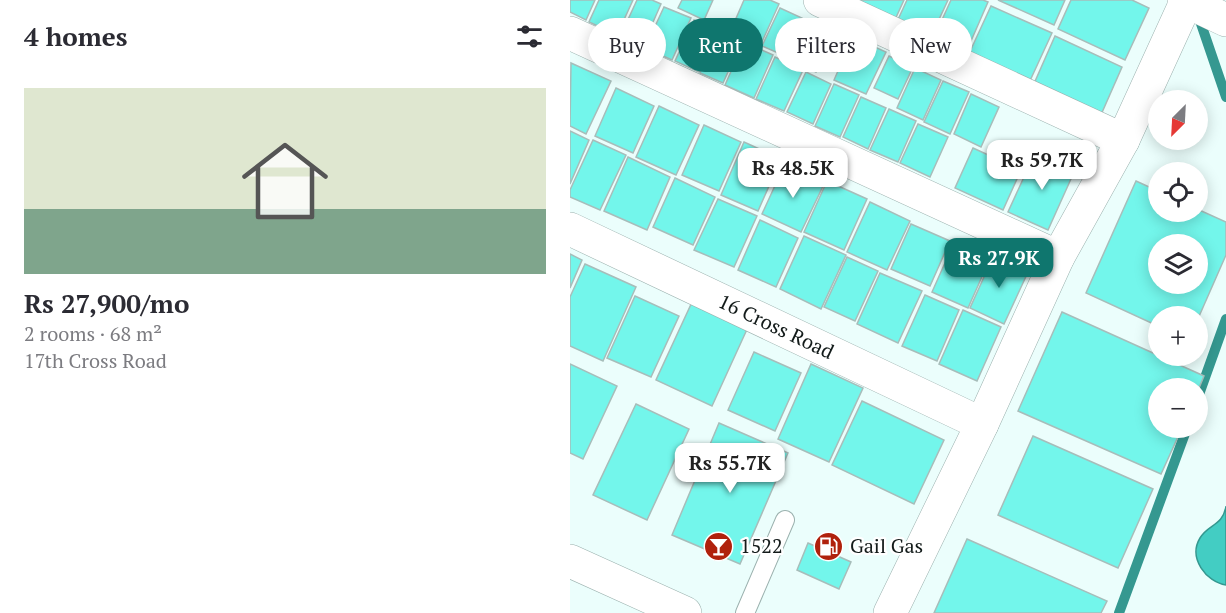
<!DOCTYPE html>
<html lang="en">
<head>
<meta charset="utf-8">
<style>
  body { margin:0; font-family:"PT Serif",serif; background:#f7f7f7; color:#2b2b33; height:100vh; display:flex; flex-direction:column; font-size:22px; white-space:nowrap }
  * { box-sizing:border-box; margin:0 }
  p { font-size:20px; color:#7c7c81 }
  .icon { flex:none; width:33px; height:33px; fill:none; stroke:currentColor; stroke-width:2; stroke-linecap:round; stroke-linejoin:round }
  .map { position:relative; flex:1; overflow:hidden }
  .drawer { display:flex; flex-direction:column; background:#fff; width:570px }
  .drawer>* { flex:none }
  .guide { position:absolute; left:18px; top:18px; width:548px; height:54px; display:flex; gap:12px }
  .needle { width:39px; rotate:204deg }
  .fabs { position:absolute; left:578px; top:90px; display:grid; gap:12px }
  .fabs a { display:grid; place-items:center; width:60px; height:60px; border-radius:50%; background:#fff; box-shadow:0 3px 15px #0003; font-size:30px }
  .price { position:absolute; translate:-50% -51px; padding:0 14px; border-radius:12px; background:#fff; color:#222; font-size:20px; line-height:39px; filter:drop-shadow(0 2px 3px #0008) }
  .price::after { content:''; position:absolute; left:50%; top:36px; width:18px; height:14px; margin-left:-9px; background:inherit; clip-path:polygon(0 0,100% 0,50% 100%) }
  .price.on { background:#0f766e; color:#fff }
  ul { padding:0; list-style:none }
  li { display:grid; align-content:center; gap:12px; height:318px; padding:0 24px }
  li span { display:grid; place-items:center; height:186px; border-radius:0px; color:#555 }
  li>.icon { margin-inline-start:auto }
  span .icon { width:108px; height:108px; fill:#fffc; stroke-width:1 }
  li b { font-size:26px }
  h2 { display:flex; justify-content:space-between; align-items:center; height:72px; padding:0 24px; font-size:26px }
  .chip { padding:0 21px; border-radius:27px; background:#fff; box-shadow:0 3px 15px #0003; font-size:21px; line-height:54px }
  .chip.on { background:#0f766e; color:#fff }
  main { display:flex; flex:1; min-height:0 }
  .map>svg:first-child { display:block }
  .water { fill:#43cdc3; stroke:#359890; stroke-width:1.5 }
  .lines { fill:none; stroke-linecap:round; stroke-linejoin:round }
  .stream { stroke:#359890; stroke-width:10 }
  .building { fill:#73f6eb; stroke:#a7bdba; stroke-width:1.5; fill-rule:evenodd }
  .service-casing { stroke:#9bb1ae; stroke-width:20 }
  .minor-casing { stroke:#9bb1ae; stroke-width:34 }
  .trunk-casing { stroke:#9bb1ae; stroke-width:34 }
  .service { stroke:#fff; stroke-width:18 }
  .minor { stroke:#fff; stroke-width:33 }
  .trunk { stroke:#fff; stroke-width:33 }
  .labels { text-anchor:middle; stroke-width:4.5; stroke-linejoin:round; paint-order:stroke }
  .street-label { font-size:20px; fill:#131b1a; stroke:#fff }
  .poi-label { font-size:20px; fill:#131b1a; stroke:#fff; text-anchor:start }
</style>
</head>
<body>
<main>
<section class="drawer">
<h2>4 homes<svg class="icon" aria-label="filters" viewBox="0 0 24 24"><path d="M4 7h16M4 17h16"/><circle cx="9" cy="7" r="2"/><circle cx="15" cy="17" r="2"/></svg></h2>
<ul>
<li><span style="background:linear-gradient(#dfe7d0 65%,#7fa58c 0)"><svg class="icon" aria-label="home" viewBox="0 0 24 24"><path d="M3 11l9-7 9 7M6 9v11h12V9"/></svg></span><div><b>Rs 27,900/mo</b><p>2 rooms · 68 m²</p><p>17th Cross Road</p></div></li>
</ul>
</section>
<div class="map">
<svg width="656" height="613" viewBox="0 0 656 613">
  <rect width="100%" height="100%" fill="#ebfefc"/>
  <!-- water -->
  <path class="water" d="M656,506V585C636,582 618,558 630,538C638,524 653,526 656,506Z"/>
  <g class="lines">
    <!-- stream -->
    <g class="stream">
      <path d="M628,15L656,97"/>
      <path d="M627,400L656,319"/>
      <path d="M549,613L617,428"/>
    </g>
  </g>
  <!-- building -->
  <g class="building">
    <path d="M0,0H25L16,20L0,12Z"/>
    <path d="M29,0H63L47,35L19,22Z"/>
    <path d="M67,0H82L91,4L72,47L50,37Z"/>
    <path d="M112,0H143L134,20L108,8Z"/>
    <path d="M174,0H200L209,4L191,44L161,30Z"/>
    <path d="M292,0H334L323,24L288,8Z"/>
    <path d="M337,0H378L359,41L325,26Z"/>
    <path d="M381,0H413L418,2L394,57L362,42Z"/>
    <path d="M428,0H495L484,25Z"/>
    <path d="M501,0H562L579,8L555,60L488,29Z"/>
    <path d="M421,6L482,33L458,85L397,58Z"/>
    <path d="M94,7L121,18L102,60L75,48Z"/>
    <path d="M210,8L232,18L215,56L192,46Z"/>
    <path d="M124,20L147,31L129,72L105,61Z"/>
    <path d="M234,20L263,34L246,72L216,59Z"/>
    <path d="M149,31L172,41L153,83L130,73Z"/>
    <path d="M485,36L552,67L530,117L463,86Z"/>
    <path d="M283,37L316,52L296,94L264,80Z"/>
    <path d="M174,42L203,55L184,98L155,85Z"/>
    <path d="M319,56L343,67L328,99L304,88Z"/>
    <path d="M205,57L233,70L214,111L186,99Z"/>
    <path d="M1,63L41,81L16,134L0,126Z"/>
    <path d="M345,68L371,80L353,120L327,108Z"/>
    <path d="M236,72L261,84L243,124L217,112Z"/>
    <path d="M373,81L399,92L380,134L354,122Z"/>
    <path d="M264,84L289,95L270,137L245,126Z"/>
    <path d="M46,88L84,106L63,153L25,136Z"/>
    <path d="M401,94L429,107L411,147L384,134Z"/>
    <path d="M291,97L316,108L298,149L273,137Z"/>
    <path d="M89,106L129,125L106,175L66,157Z"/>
    <path d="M319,109L346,121L328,162L300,150Z"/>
    <path d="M348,124L378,137L360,177L330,163Z"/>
    <path d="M134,125L171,142L149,191L112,175Z"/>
    <path d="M0,131L19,140L0,184Z"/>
    <path d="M23,140L56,155L30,210L0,197V190Z"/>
    <path d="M174,142L211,159L188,211L151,195Z"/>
    <path d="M403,148L451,170L433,210L385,188Z"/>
    <path d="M465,153L505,170L478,230L438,212Z"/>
    <path d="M58,157L100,177L77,230L34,211Z"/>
    <path d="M214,166L254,184L231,232L192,214Z"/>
    <path d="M105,178L145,197L123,245L83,227Z"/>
    <path d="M257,181L297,199L274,250L234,232Z"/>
    <path d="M566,181L588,191V212H627V209L656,222V255L627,321V316H588V326L516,293ZM588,244H627V284H588Z"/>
    <path d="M148,199L187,216L164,267L124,250Z"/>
    <path d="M300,202L340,221L317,270L277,252Z"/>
    <path d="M190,220L228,238L206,287L168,270Z"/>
    <path d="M341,224L380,241L360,286L321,269Z"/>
    <path d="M234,236L276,255L251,309L210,289Z"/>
    <path d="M383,245L419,261L398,308L362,292Z"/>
    <path d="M0,254L12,260L0,288Z"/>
    <path d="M424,255L459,270L434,324L400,308Z"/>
    <path d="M277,257L308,271L285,321L254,307Z"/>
    <path d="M15,264L66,287L33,361L0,346V297Z"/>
    <path d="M310,273L352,291L328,343L287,324Z"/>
    <path d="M355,295L389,310L367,361L332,346Z"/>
    <path d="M65,296L109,316L81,377L37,358Z"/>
    <path d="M123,300L179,325L142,406L86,380Z"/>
    <path d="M393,310L431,327L407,381L369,364Z"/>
    <path d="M492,312L634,376L627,393V388H588V428H612L591,474L448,411Z"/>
    <path d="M184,352L231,373L205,431L158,410Z"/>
    <path d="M0,364L47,386L13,459L0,453Z"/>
    <path d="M241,364L293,388L259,462L208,439Z"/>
    <path d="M292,401L374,440L344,504L262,465Z"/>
    <path d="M66,404L119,429L77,520L23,495Z"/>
    <path d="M149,423L218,453L170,564L102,535Z"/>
    <path d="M463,436L583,489L548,568L428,515Z"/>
    <path d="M397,539L537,601L531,613H364Z"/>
    <path d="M238,543L281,562L269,589L227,570Z"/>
  </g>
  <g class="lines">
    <defs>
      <path id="service" d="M175,613L215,520"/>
      <g id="minor">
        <path d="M250,0L553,140"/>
        <path d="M614,0L656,20"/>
        <path d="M0,33L488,257"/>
        <path id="s1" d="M0,229L412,424"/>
        <path d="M320,613L412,424L488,257L553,140L617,0"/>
      </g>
      <path id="trunk" d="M0,561L115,613"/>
    </defs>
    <!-- service casing -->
    <use href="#service" class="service-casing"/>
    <!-- minor casing -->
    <use href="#minor" class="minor-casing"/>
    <!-- trunk casing -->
    <use href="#trunk" class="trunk-casing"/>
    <!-- service -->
    <use href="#service" class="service"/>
    <!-- minor -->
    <use href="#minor" class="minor"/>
    <!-- trunk -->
    <use href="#trunk" class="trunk"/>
  </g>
  <!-- icons -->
  <defs>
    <symbol id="bar-disc" viewBox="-11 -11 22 22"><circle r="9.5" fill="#b0210c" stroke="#fff"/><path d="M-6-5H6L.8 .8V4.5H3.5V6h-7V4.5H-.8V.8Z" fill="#fff"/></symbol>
    <symbol id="fuel-disc" viewBox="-11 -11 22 22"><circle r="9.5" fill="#b0210c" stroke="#fff"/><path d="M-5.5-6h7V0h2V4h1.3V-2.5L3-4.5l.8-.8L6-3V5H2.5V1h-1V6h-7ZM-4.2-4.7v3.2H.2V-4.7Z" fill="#fff"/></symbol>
  </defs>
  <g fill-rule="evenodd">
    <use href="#bar-disc" x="132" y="530" width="33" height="33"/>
    <use href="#fuel-disc" x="242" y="530" width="33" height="33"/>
  </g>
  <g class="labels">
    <!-- street labels -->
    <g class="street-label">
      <text dy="7" stroke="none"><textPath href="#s1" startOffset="228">16 Cross Road</textPath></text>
    </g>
    <!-- poi labels -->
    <g class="poi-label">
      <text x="170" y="553">1522</text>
      <text x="280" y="553">Gail Gas</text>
    </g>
  </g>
</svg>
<div class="fabs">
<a><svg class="needle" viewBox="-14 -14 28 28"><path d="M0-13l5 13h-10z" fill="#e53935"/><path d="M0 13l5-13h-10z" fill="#7c7c81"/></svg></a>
<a><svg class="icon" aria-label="locate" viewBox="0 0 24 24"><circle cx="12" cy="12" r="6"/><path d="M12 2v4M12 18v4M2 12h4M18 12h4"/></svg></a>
<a><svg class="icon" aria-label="layers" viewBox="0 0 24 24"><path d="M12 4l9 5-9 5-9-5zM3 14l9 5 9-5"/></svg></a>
<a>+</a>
<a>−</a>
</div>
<b class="price" style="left:472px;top:191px">Rs 59.7K</b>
<b class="price" style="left:223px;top:199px">Rs 48.5K</b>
<b class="price on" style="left:429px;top:289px">Rs 27.9K</b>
<b class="price" style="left:160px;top:494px">Rs 55.7K</b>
<div class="guide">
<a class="chip">Buy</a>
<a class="chip on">Rent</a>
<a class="chip">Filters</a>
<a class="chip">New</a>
</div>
</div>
</main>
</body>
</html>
